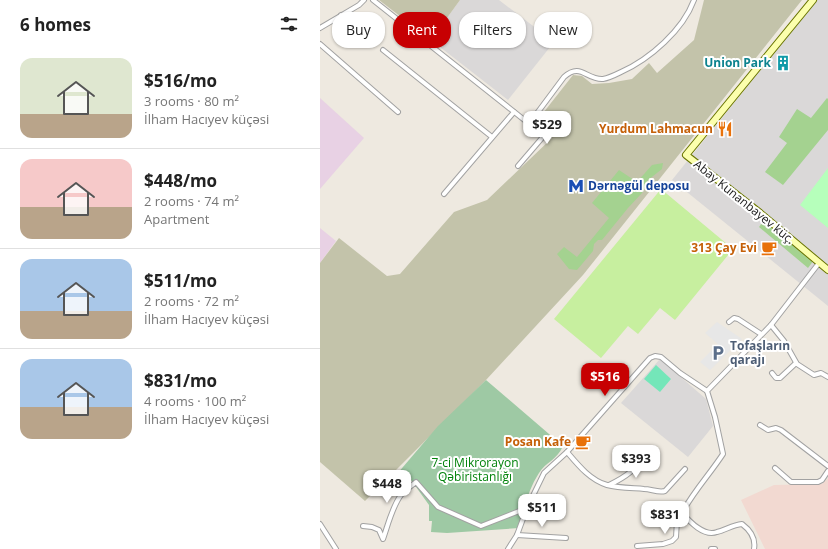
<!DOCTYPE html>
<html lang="en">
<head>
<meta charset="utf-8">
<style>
  body { margin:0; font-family:"Open Sans",sans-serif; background:#f2f2f2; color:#222; height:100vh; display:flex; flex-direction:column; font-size:15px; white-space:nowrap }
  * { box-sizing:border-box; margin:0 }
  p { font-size:13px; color:#767676 }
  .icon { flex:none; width:22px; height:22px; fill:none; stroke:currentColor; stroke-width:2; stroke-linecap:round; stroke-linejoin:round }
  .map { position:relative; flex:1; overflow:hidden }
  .sheet { display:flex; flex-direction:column; background:#fff; width:320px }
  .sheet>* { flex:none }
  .guide { position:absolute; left:12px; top:12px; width:380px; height:36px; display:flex; gap:8px }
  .price { position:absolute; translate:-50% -34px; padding:0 9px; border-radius:8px; background:#fff; color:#222; font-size:13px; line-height:26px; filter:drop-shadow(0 1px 2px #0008) }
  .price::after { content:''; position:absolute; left:50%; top:24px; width:12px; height:9px; margin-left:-6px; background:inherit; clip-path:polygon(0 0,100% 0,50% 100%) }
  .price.active { background:#c70002; color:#fff }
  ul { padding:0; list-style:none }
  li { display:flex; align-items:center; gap:12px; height:100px; padding:0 20px }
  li+li { border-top:1px solid #e0e0e0 }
  li span { display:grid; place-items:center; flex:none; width:112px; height:80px; border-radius:12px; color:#555 }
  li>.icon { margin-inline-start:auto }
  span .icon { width:48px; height:48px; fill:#fffc; stroke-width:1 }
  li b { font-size:17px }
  h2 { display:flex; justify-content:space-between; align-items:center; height:48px; padding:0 20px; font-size:17px }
  .pill { padding:0 14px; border-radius:16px; background:#fff; box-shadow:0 1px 3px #0004; font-size:14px; line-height:36px }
  .pill.active { background:#c70002; color:#fff }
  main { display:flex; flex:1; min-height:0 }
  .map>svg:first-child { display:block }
  .residential { fill:#dad8d8 }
  .industrial { fill:#e8d1e4 }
  .military { fill:#f2d9d1 }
  .construction { fill:#c3c3aa }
  .grass { fill:#c7ef9f }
  .forest { fill:#a4d290 }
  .cemetery { fill:#9ec9a4 }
  .park { fill:#b6ffbb }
  .pitch { fill:#74e6b9 }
  .parking { fill:#e7e7e7 }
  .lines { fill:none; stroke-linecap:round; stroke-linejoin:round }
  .street-casing { stroke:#a2a2a2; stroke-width:6 }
  .secondary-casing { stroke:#697500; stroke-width:8 }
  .street { stroke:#fff; stroke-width:4 }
  .secondary { stroke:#fcffad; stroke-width:6 }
  .labels { text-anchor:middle; stroke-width:4; stroke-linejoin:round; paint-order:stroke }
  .culture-label { font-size:12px; font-weight:bold; fill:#0d838f; stroke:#fff; text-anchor:end }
  .food-label { font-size:12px; font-weight:bold; fill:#c56008; stroke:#fff; text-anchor:end }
  .transit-label { font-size:12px; font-weight:bold; fill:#164399; stroke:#fff; text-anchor:start }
  .street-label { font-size:12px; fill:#1b1b1b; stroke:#fff }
  .service-label { font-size:12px; font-weight:bold; fill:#4e5e75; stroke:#fff; text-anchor:start }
  .park-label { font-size:12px; fill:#01820a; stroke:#fff }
</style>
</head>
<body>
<main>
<section class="sheet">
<h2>6 homes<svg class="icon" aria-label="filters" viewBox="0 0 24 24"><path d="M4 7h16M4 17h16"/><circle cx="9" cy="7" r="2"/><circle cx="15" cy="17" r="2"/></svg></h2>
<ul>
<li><span style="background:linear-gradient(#dfe7d0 70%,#b9a48a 0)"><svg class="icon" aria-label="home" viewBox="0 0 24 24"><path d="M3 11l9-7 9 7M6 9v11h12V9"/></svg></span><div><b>$516/mo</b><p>3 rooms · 80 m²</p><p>İlham Hacıyev küçəsi</p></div></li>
<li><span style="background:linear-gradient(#f6c9c9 60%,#b9a48a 0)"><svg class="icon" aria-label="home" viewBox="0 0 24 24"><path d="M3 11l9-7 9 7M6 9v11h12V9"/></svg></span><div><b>$448/mo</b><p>2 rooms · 74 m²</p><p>Apartment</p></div></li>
<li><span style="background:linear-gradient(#a9c7e8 65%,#b9a48a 0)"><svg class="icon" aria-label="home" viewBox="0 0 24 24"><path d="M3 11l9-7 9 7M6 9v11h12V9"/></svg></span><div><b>$511/mo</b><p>2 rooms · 72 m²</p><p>İlham Hacıyev küçəsi</p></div></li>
<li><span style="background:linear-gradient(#a9c7e8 60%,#b9a48a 0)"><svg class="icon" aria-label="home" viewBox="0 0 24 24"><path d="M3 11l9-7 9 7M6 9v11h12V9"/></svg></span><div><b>$831/mo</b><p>4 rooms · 100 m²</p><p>İlham Hacıyev küçəsi</p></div></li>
</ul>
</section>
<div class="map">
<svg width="508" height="549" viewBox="0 0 508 549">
  <rect width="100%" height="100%" fill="#eee9e0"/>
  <!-- residential -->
  <g class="residential">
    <path d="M140,0H179L234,42L188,100L111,40Z"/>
    <path d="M497,0H508V306L352,180Z"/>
    <path d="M340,359L386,399L393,426L368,457L301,403Z"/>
  </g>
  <!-- industrial -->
  <g class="industrial">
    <path d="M0,98L44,138L0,189Z"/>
    <path d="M0,228L16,241L0,263Z"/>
  </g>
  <!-- military -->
  <path class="military" d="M508,478V549H445L421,500L454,485L502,484Z"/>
  <!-- construction -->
  <g class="construction">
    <path d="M59,0H140L111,40Z"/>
    <path d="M384,0H482L263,275L166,380L45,501L0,462V263L19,238L67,276L80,274L134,212L167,200L232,138L216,122L253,75L262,76L272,84L289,83L312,79L329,63L337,73L374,40Z"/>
  </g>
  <!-- grass -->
  <path class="grass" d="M341,189L413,249L355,320L340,308L318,334L308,326L281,358L234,319Z"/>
  <!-- forest -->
  <g class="forest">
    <path d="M507,98L508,99V130L463,185L445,172L467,143L459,137L477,109L491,118Z"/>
    <path d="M343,163L342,169L328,180L322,193L308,208L282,240H278L274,244L273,251L257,270L249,269L237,254L244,247L257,257L289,218L272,203L299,170L317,182L332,165Z"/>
    <path d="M445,219L494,260L488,268L439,227Z"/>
  </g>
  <!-- cemetery -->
  <path class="cemetery" d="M166,380L243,446C237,460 226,462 219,473C208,490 204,509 199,528L127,533L111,532L112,521H109V505L91,480L84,476L77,474L118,426Z"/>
  <!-- park -->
  <path class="park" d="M508,168V228L480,205Z"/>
  <!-- pitch -->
  <path class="pitch" d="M336,365L351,379L340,392L324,379Z"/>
  <!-- parking -->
  <path class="parking" d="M397,322L422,339L390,370L380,362L398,344L385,333Z"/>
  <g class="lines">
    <defs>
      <g id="street">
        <path d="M53,0L222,134V138L198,166"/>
        <path d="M21,15L24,20L39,34"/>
        <path d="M0,28L39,5L44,0"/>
        <path d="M0,44L78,112"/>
        <path d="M63,50L172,137"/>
        <path d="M209,124L244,77C261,62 266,80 283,79C289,78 295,75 301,72C330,59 363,30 374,0"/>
        <path d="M124,194L194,112"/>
        <path d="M409,322L414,318L418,319L441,334"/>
        <path d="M451,325L464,341L477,364L494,375L501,373L508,377"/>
        <path d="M452,373L456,378H460L476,363"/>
        <path d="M440,425L448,430L456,428L461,430L508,466"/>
        <path d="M247,452C258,465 270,480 287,485C298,488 312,488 324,489C331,489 338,493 345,491L365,469"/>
        <path d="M455,468L471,482H498L502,480L508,471"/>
        <path d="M289,485C308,476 315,469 329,453"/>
        <path d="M0,524L16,549"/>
        <path d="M43,526L52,527L59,530L63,539C68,525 72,507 81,495C85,490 91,486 96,482L118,507L161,526L207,508"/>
        <path d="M197,535L246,538"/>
        <path d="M317,546L343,544L352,541L356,537L357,521L362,513"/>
        <path d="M188,549L197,535L207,508L224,473L247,452L330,358L335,356L341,357L360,373L387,391"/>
        <path d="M391,549H395"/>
        <path d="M434,549C436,538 430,530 422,524C412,525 406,530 397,532C384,537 370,522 362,513C373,492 390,474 403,454L395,417L387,391L451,325L499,263"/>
      </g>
      <path id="secondary" d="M493,0L366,155L440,213L508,270"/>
    </defs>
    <!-- street casing -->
    <use href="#street" class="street-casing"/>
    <!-- secondary casing -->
    <use href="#secondary" class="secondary-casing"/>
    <!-- street -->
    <use href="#street" class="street"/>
    <!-- secondary -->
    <use href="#secondary" class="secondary"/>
  </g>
  <!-- icons -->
  <defs>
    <symbol id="building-bare" viewBox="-9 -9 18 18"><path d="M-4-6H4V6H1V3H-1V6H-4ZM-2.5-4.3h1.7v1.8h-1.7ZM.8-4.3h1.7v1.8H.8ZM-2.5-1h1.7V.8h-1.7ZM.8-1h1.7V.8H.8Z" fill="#0f9aa8" stroke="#fff" stroke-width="2.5" paint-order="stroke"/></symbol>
    <symbol id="restaurant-bare" viewBox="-9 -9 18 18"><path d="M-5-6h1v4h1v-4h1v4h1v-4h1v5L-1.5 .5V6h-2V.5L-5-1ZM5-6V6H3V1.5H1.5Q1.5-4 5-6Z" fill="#e8710a" stroke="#fff" stroke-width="2.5" paint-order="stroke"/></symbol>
    <symbol id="metro-bare" viewBox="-9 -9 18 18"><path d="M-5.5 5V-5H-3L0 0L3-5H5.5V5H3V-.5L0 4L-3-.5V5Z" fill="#1a4fb4" stroke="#fff" stroke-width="2.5" paint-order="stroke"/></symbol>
    <symbol id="cafe-bare" viewBox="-9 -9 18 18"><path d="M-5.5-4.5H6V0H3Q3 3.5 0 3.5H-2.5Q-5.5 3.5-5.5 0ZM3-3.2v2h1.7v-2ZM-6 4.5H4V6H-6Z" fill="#e8710a" stroke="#fff" stroke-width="2.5" paint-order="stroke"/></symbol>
    <symbol id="parking-bare" viewBox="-9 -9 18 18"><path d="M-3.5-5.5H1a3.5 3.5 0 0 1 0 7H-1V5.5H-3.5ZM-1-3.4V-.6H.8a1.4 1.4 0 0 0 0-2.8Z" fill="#5c6f8a" stroke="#fff" stroke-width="2.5" paint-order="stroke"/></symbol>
  </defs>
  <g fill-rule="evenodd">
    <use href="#building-bare" x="452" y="52" width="22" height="22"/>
    <use href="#restaurant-bare" x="394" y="118" width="22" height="22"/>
    <use href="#metro-bare" x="245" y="175" width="22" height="22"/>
    <use href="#cafe-bare" x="438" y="237" width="22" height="22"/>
    <use href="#parking-bare" x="387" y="342" width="22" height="22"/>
    <use href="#cafe-bare" x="252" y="431" width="22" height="22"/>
  </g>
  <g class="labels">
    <!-- culture labels -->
    <g class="culture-label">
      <text x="451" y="67">Union Park</text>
    </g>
    <!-- food labels -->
    <g class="food-label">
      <text x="393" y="133">Yurdum Lahmacun</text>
      <text x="437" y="252">313 Çay Evi</text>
      <text x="251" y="446">Posan Kafe</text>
    </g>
    <!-- transit labels -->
    <g class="transit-label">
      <text x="268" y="190">Dərnəgül deposu</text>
    </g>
    <!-- street labels -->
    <g class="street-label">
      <text transform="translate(424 202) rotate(39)" y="4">Abay Kunanbayev küç.</text>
    </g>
    <!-- service labels -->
    <g class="service-label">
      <text x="410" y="350">Tofaşların<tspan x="410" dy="14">qarajı</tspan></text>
    </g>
    <!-- park labels -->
    <g class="park-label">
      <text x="155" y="467">7-ci Mikrorayon<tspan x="155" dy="14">Qəbiristanlığı</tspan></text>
    </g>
  </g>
</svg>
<b class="price" style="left:227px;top:145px">$529</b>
<b class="price active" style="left:285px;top:397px">$516</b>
<b class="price" style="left:316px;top:479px">$393</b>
<b class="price" style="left:67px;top:504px">$448</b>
<b class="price" style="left:222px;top:528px">$511</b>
<b class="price" style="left:345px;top:535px">$831</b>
<div class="guide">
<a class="pill">Buy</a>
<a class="pill active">Rent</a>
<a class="pill">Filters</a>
<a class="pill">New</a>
</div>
</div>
</main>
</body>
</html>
